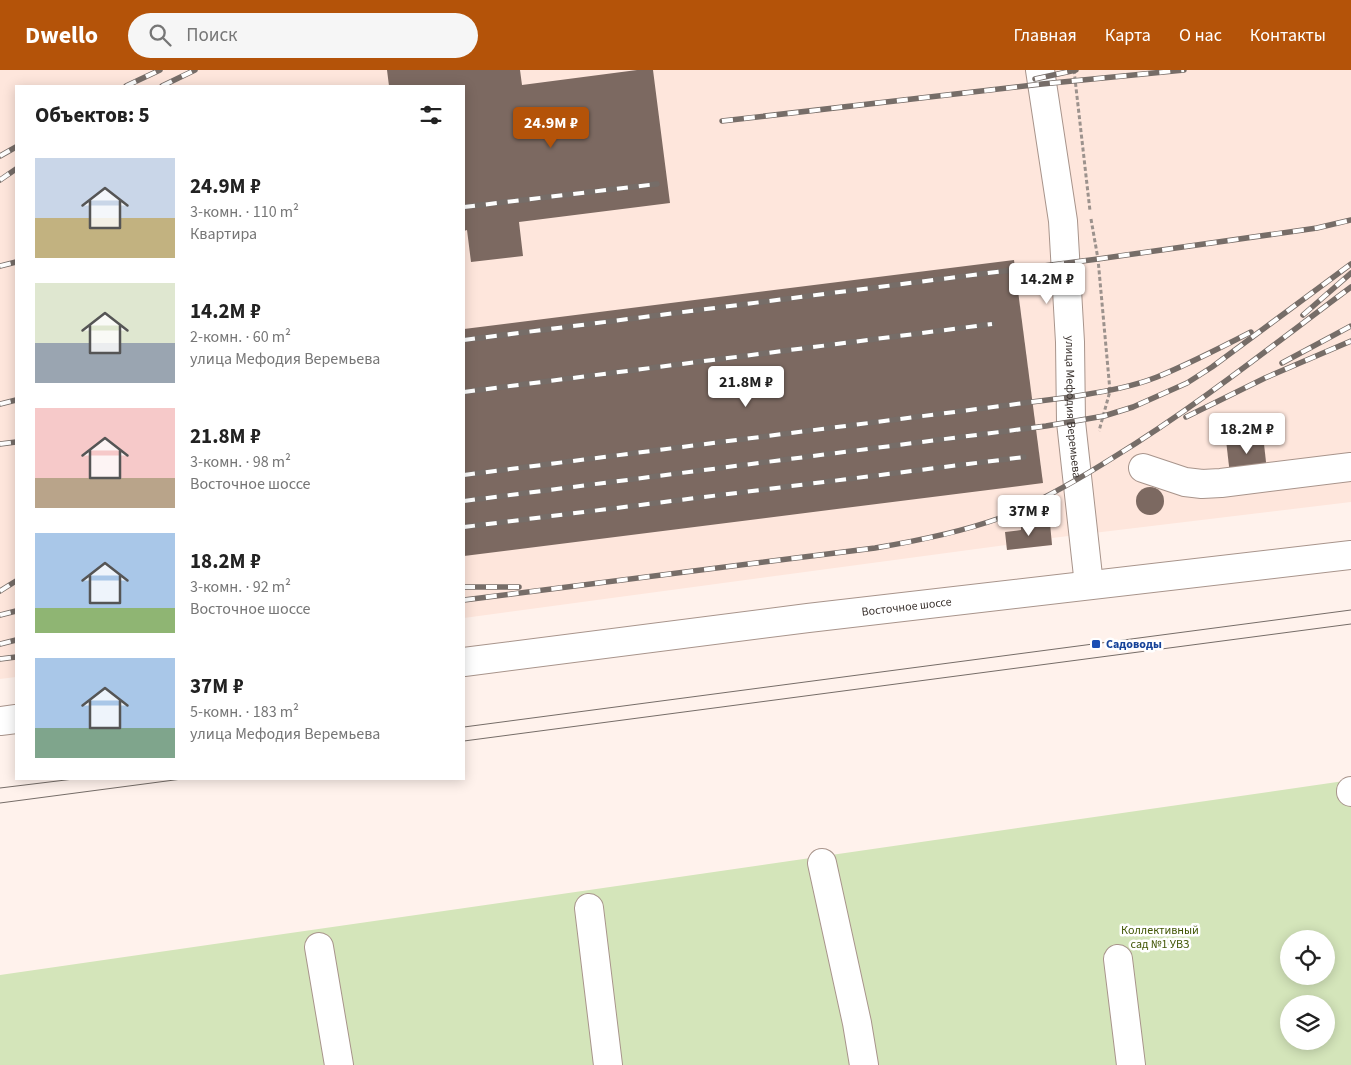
<!DOCTYPE html>
<html lang="ru">
<head>
<meta charset="utf-8">
<style>
  body { margin:0; font-family:"Source Sans 3",sans-serif; background:#f6f6f6; color:#222; height:100vh; display:flex; flex-direction:column; font-size:19px; white-space:nowrap }
  * { box-sizing:border-box; margin:0 }
  p { font-size:16px; color:#767676 }
  .icon { flex:none; width:28px; height:28px; fill:none; stroke:currentColor; stroke-width:2; stroke-linecap:round; stroke-linejoin:round }
  .map { position:relative; flex:1; overflow:hidden }
  .drawer { position:absolute; left:15px; top:15px; width:450px; height:695px; display:flex; flex-direction:column; background:#fff; border-radius:0px; box-shadow:0 2px 12px #0003 }
  .drawer>* { flex:none }
  .tools { position:absolute; left:1280px; top:860px; display:grid; gap:10px }
  .tools a { display:grid; place-items:center; width:55px; height:55px; border-radius:50%; background:#fff; box-shadow:0 2px 12px #0003; font-size:25px }
  .price { position:absolute; translate:-50% -42px; padding:0 11px; border-radius:5px; background:#fff; color:#222; font-size:16px; line-height:32px; filter:drop-shadow(0 1px 2px #0008) }
  .price::after { content:''; position:absolute; left:50%; top:30px; width:15px; height:11px; margin-left:-8px; background:inherit; clip-path:polygon(0 0,100% 0,50% 100%) }
  .price.current { background:#b45309; color:#fff }
  ul { padding:0; list-style:none }
  li { display:flex; align-items:center; gap:15px; height:125px; padding:0 20px }
  li span { display:grid; place-items:center; flex:none; width:140px; height:100px; border-radius:0px; color:#555 }
  li>.icon { margin-inline-start:auto }
  span .icon { width:60px; height:60px; fill:#fffc; stroke-width:1 }
  li b { font-size:21px }
  h2 { display:flex; justify-content:space-between; align-items:center; height:60px; padding:0 20px; font-size:21px }
  header { display:flex; align-items:center; gap:30px; box-sizing:border-box; height:70px; padding:0 25px; background:#b45309; color:#fff }
  header strong { font-size:24px }
  nav { display:flex; gap:28px; margin-inline-start:auto; font-size:18px }
  .search { width:350px; height:45px; background:#f6f6f6; display:flex; align-items:center; gap:12px; box-sizing:border-box; padding:0 18px; border-radius:28px; color:#767676; font-size:19px }
  .map>svg:first-child { display:block }
  .built { fill:#fee6dc }
  .green { fill:#d4e5ba; fill-rule:evenodd }
  .building { fill:#7c6961 }
  .lines { fill:none; stroke-linecap:round; stroke-linejoin:round }
  .minor-casing { stroke:#a8948b; stroke-width:30 }
  .major-casing { stroke:#a8948b; stroke-width:30 }
  .path { stroke:#9c928d; stroke-width:3; stroke-dasharray:4 2.5; stroke-linecap:butt }
  .minor { stroke:#fff; stroke-width:28 }
  .major { stroke:#fff; stroke-width:28 }
  .tram { stroke:#766d68; stroke-width:1 }
  .rail-casing { stroke:#766d68; stroke-width:5.5 }
  .rail { stroke:#fff; stroke-width:4; stroke-dasharray:11; stroke-linecap:butt }
  .transit-dot { fill:#1a4fb4; stroke:#fff; stroke-width:2 }
  .labels { text-anchor:middle; stroke-width:5; stroke-linejoin:round; paint-order:stroke }
  .street-label { font-size:12px; fill:#3d3531; stroke:#fff }
  .transit-label { font-size:12px; font-weight:bold; fill:#164399; stroke:#fff; text-anchor:start }
  .park-label { font-size:12px; fill:#425706; stroke:#fff }
</style>
</head>
<body>
<header>
<strong>Dwello</strong>
<div class="search"><svg class="icon" aria-label="search" viewBox="0 0 24 24"><circle cx="10" cy="10" r="6"/><path d="M15 15l6 6"/></svg>Поиск</div>
<nav><a>Главная</a><a>Карта</a><a>О нас</a><a>Контакты</a></nav>
</header>
<div class="map">
<svg width="1351" height="995" viewBox="0 0 1351 995">
  <rect width="100%" height="100%" fill="#fff2ec"/>
  <!-- built -->
  <path class="built" d="M0,0H1351V432L1052,468V475L1007,480L1006,475L464,548V16H16V607L0,609Z"/>
  <!-- green -->
  <path class="green" d="M1351,710V995H0V905ZM1289,869H1326V906H1289ZM1289,934H1326V971H1289Z"/>
  <!-- building -->
  <g class="building">
    <path d="M387,0H520L522,15L637,0H653L670,133L519,152L523,186L471,192L467,160L464,161V16H389Z"/>
    <path d="M1014,190L1043,413L464,486V259Z"/>
    <path d="M1263,365L1267,401L1230,405L1226,370Z"/>
    <circle cx="1150" cy="431" r="14"/>
    <path d="M1050,453L1052,475L1007,480L1005,462L1021,460V456Z"/>
  </g>
  <g class="lines">
    <defs>
      <g id="minor">
        <path id="s1" d="M1040,0L1063,151L1070,272L1071,352L1089,515"/>
        <path d="M1143,398L1185,412L1202,414L1221,413L1351,397"/>
        <path d="M1351,721V722"/>
        <path d="M822,793L857,953L864,995"/>
        <path d="M589,838L608,995"/>
        <path d="M319,877L339,995"/>
        <path d="M1118,889L1131,995"/>
      </g>
      <g id="major">
        <path id="s2" d="M464,592L808,548L1351,485"/>
        <path d="M0,651L16,649"/>
      </g>
    </defs>
    <!-- minor casing -->
    <use href="#minor" class="minor-casing"/>
    <!-- major casing -->
    <use href="#major" class="major-casing"/>
    <!-- path -->
    <g class="path">
      <path d="M1074,0L1090,141"/>
      <path d="M1091,149L1098,189L1110,321L1099,361"/>
      <path d="M1035,455L1034,444L1055,441"/>
    </g>
    <!-- minor -->
    <use href="#minor" class="minor"/>
    <!-- major -->
    <use href="#major" class="major"/>
    <!-- tram -->
    <g class="tram">
      <path d="M464,657L1351,540"/>
      <path d="M464,671L1351,554"/>
      <path d="M0,718L74,709"/>
      <path d="M0,733L182,709"/>
    </g>
    <defs>
      <g id="rail">
        <path d="M1035,9L1076,0"/>
        <path d="M126,16L160,0"/>
        <path d="M162,16L195,0"/>
        <path d="M722,51L1042,14L1184,0"/>
        <path d="M0,86L16,77"/>
        <path d="M0,110L16,99"/>
        <path d="M464,137L657,114"/>
        <path d="M0,196L16,192"/>
        <path d="M1303,245L1351,203"/>
        <path d="M464,270L1098,189L1317,158L1351,150"/>
        <path d="M1282,293L1351,256"/>
        <path d="M464,322L992,254"/>
        <path d="M0,334L16,330"/>
        <path d="M1186,347L1265,308L1351,271"/>
        <path d="M0,374L16,372"/>
        <path d="M464,405L1071,327C1100,322 1129,318 1157,307C1189,294 1220,278 1251,262"/>
        <path d="M464,431L1046,356L1104,346L1133,337L1187,313L1212,297L1351,194"/>
        <path d="M464,457L1024,387"/>
        <path d="M464,517H519"/>
        <path d="M0,521L16,511"/>
        <path d="M464,530L875,478C916,471 958,463 997,449C1038,433 1076,411 1114,387C1197,336 1273,275 1351,217"/>
        <path d="M0,545L16,541"/>
        <path d="M0,574L16,570"/>
        <path d="M0,589L16,587"/>
      </g>
    </defs>
    <!-- rail casing -->
    <use href="#rail" class="rail-casing"/>
    <!-- rail -->
    <use href="#rail" class="rail"/>
  </g>
  <!-- markers -->
  <rect class="transit-dot" x="1091" y="569" width="10" height="10" rx="2.5"/>
  <g class="labels">
    <!-- street labels -->
    <g class="street-label">
      <text dy="4" stroke="none"><textPath href="#s1" startOffset="339">улица Мефодия Веремьева</textPath></text>
      <text dy="4" stroke="none"><textPath href="#s2" startOffset="446">Восточное шоссе</textPath></text>
    </g>
    <!-- transit labels -->
    <g class="transit-label">
      <text x="1106" y="578">Садоводы</text>
    </g>
    <!-- park labels -->
    <g class="park-label">
      <text x="1160" y="864">Коллективный<tspan x="1160" dy="14">сад №1 УВЗ</tspan></text>
    </g>
  </g>
</svg>
<div class="tools">
<a><svg class="icon" aria-label="locate" viewBox="0 0 24 24"><circle cx="12" cy="12" r="6"/><path d="M12 2v4M12 18v4M2 12h4M18 12h4"/></svg></a>
<a><svg class="icon" aria-label="layers" viewBox="0 0 24 24"><path d="M12 4l9 5-9 5-9-5zM3 14l9 5 9-5"/></svg></a>
</div>
<b class="price current" style="left:551px;top:79px">24.9M ₽</b>
<b class="price" style="left:1047px;top:235px">14.2M ₽</b>
<b class="price" style="left:746px;top:338px">21.8M ₽</b>
<b class="price" style="left:1247px;top:385px">18.2M ₽</b>
<b class="price" style="left:1029px;top:467px">37M ₽</b>
<section class="drawer">
<h2>Объектов: 5<svg class="icon" aria-label="filters" viewBox="0 0 24 24"><path d="M4 7h16M4 17h16"/><circle cx="9" cy="7" r="2"/><circle cx="15" cy="17" r="2"/></svg></h2>
<ul>
<li><span style="background:linear-gradient(#c9d6e8 60%,#c2b280 0)"><svg class="icon" aria-label="home" viewBox="0 0 24 24"><path d="M3 11l9-7 9 7M6 9v11h12V9"/></svg></span><div><b>24.9M ₽</b><p>3-комн. · 110 m²</p><p>Квартира</p></div></li>
<li><span style="background:linear-gradient(#dfe7d0 60%,#9aa5b1 0)"><svg class="icon" aria-label="home" viewBox="0 0 24 24"><path d="M3 11l9-7 9 7M6 9v11h12V9"/></svg></span><div><b>14.2M ₽</b><p>2-комн. · 60 m²</p><p>улица Мефодия Веремьева</p></div></li>
<li><span style="background:linear-gradient(#f6c9c9 70%,#b9a48a 0)"><svg class="icon" aria-label="home" viewBox="0 0 24 24"><path d="M3 11l9-7 9 7M6 9v11h12V9"/></svg></span><div><b>21.8M ₽</b><p>3-комн. · 98 m²</p><p>Восточное шоссе</p></div></li>
<li><span style="background:linear-gradient(#a9c7e8 75%,#8fb573 0)"><svg class="icon" aria-label="home" viewBox="0 0 24 24"><path d="M3 11l9-7 9 7M6 9v11h12V9"/></svg></span><div><b>18.2M ₽</b><p>3-комн. · 92 m²</p><p>Восточное шоссе</p></div></li>
<li><span style="background:linear-gradient(#a9c7e8 70%,#7fa58c 0)"><svg class="icon" aria-label="home" viewBox="0 0 24 24"><path d="M3 11l9-7 9 7M6 9v11h12V9"/></svg></span><div><b>37M ₽</b><p>5-комн. · 183 m²</p><p>улица Мефодия Веремьева</p></div></li>
</ul>
</section>
</div>
</body>
</html>
